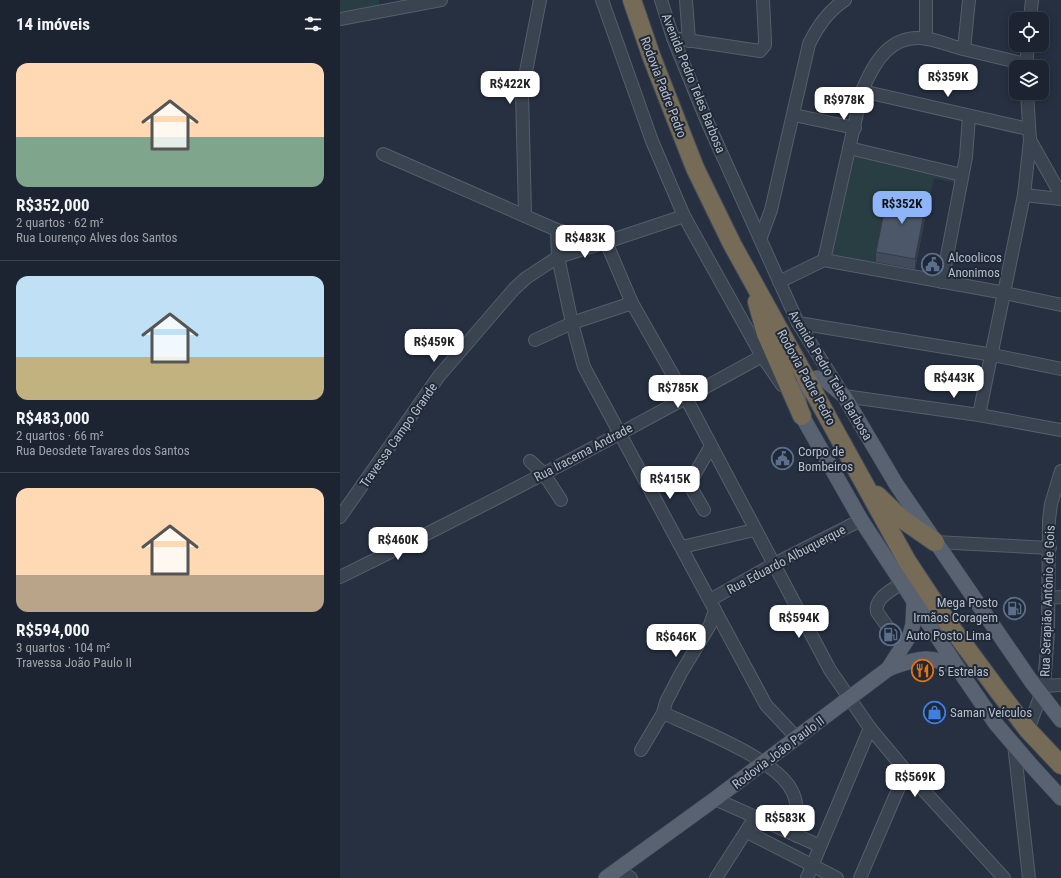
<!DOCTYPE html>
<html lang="pt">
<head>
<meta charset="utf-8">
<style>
  body { margin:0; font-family:"Roboto Condensed",sans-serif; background:#252c39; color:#f1f3f6; height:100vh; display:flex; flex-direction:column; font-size:15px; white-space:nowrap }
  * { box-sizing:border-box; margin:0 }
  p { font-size:13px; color:#a0a4ab }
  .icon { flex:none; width:22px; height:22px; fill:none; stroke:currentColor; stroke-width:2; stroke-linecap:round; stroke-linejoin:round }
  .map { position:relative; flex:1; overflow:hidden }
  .panel { display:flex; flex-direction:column; background:#1c2431; width:340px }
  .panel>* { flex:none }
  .fabs { position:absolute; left:669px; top:12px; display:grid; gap:8px }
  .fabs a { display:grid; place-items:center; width:40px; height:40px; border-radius:8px; background:#1c2431; box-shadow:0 2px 10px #0003,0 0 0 1px #3a414d; font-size:20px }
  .price { position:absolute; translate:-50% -34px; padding:0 9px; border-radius:8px; background:#fff; color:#222; font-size:13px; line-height:26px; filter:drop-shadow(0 1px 2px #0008) }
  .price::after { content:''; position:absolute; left:50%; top:24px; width:12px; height:9px; margin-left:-6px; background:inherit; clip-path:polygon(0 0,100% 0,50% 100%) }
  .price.active { background:#8eb5f8; color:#111 }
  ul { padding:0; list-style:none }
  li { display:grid; align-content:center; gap:8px; height:212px; padding:0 16px }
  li+li { border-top:1px solid #3a414d }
  li span { display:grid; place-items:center; height:124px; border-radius:12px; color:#555 }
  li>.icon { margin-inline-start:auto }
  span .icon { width:72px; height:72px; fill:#fffc; stroke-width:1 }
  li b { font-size:17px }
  h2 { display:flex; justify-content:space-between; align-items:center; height:48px; padding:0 16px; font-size:17px }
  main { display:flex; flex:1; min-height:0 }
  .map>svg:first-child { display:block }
  .green { fill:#283e42 }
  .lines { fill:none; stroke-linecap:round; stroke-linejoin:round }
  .minor-casing { stroke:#555e6b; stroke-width:14 }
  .major-casing { stroke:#444c5a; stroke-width:16 }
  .highway-casing { stroke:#424b58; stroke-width:20 }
  .minor { stroke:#3a4350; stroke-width:12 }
  .major { stroke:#586270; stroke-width:15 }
  .highway { stroke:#766b57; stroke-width:18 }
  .wall { fill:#414b5b }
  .shaded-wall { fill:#353d4a }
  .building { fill:#4c576a; stroke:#353d4a }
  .labels { text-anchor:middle; stroke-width:4; stroke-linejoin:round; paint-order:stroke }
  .street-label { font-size:13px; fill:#b7becb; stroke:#1f2836 }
  .poi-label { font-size:13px; fill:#b7becb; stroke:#1f2836; text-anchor:start }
</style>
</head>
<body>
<main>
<section class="panel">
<h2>14 imóveis<svg class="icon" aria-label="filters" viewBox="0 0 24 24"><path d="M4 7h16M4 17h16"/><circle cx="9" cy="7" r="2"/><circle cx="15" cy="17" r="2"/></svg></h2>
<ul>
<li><span style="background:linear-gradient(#ffd9b3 60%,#7fa58c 0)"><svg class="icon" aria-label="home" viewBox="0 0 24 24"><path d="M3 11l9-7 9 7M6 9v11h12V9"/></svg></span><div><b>R$352,000</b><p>2 quartos · 62 m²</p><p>Rua Lourenço Alves dos Santos</p></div></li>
<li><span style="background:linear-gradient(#bfe0f5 65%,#c2b280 0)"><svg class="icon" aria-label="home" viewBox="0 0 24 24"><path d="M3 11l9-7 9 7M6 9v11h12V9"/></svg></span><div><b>R$483,000</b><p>2 quartos · 66 m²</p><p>Rua Deosdete Tavares dos Santos</p></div></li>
<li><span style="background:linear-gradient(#ffd9b3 70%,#b9a48a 0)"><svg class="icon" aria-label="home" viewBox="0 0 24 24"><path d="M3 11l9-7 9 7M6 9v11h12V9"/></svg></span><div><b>R$594,000</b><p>3 quartos · 104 m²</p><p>Travessa João Paulo II</p></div></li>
</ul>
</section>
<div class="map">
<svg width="721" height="878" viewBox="0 0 721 878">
  <rect width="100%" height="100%" fill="#263041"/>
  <!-- green -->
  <g class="green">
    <path d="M0,0H39V6L0,14Z"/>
    <path d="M509,149L617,179L615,183L594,178L587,208L548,201L535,266L488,259Z"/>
  </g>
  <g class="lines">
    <defs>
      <g id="minor">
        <path d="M262,0L312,141L344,216L422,356L442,385"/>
        <path d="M321,0L333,38L366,119L458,323L504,396L639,415L721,430"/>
        <path d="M346,0L349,41"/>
        <path d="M586,0V39"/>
        <path d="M0,19L101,0"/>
        <path d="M690,19L692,0"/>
        <path d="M333,38L420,51L425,45V40L423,0"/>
        <path d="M624,49L629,0"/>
        <path d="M686,67L688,45"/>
        <path d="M522,91L688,129"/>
        <path d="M687,93L690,140L721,195"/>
        <path d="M454,115L515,128"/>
        <path d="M509,148L622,175"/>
        <path d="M43,154L217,230L266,242L344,216"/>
        <path d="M684,195L721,199"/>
        <path d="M185,214L182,92L200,0"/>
        <path d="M421,237L431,210L469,44C478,26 488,11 505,0"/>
        <path d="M484,260L522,91C534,62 551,32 588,39C600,41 611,46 623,49C644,54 665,59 686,64"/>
        <path d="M439,282L484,260L665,293L721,305"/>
        <path d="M602,282L626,157L629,116"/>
        <path d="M458,323L653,355L721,369"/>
        <path d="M195,340L232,323L292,303"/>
        <path d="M639,415L684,195L690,140"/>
        <path d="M190,461L204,474L221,500"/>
        <path d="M364,510L349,484L371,446"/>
        <path d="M0,517L99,376L174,289L186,278L218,257L217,230"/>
        <path d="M595,542L710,548"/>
        <path d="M342,547L414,530"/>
        <path d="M0,577C143,507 283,433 422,356"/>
        <path d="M562,583C552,590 534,598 537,612L562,647"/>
        <path d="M709,598L721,597"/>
        <path d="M370,600L434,564L521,520"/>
        <path d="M704,686L721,685"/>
        <path d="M323,713C356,728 437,759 452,791C459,804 457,822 457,836"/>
        <path d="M688,730L704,686L708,632L709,520L711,504L721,471"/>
        <path d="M457,738L426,705L244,367L232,323L218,257L266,242L292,303L346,398L490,670L530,728L566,771L664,878"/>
        <path d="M674,744L689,878"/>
        <path d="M301,750L323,713L326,702L341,673L370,625L375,610"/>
        <path d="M375,799L480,846"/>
        <path d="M407,832L497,878"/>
        <path d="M278,869L291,878"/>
        <path d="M376,878L410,825"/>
        <path d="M467,878L530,728"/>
        <path d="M520,878L566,771"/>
      </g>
      <g id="major">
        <path d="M548,669C574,659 593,652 618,671"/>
        <path d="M721,720L691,681L556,484L504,396L485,380L477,378L468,380L460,389L458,398L462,416L521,520L621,673L656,724L691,765L721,798"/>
        <path d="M266,878L375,799L548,669L570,635L573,624L574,600"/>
      </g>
      <g id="highway">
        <path d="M292,0L312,58L355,168L392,244L567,561L608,623L659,692L688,730L721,765"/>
        <path d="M417,302L426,334L462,416"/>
        <path d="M537,495L562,519L595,542"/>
      </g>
    </defs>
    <!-- minor casing -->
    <use href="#minor" class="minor-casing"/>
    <!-- major casing -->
    <use href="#major" class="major-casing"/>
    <!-- highway casing -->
    <use href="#highway" class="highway-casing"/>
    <!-- minor -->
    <use href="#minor" class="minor"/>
    <!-- major -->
    <use href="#major" class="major"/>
    <!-- highway -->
    <use href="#highway" class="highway"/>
  </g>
  <!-- wall -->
  <path class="wall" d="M587,208L575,269L536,262V252Z"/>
  <!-- shaded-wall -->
  <path class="shaded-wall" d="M587,198V208L575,269V259Z"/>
  <!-- building -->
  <path class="building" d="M548,192L587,198L575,259L536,252Z"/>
  <!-- icons -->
  <defs>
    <symbol id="civic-ring" viewBox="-11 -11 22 22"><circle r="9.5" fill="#1f2836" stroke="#5c6f8a" stroke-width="1.5"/><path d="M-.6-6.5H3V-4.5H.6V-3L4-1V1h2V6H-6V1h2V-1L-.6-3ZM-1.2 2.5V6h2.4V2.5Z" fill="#5c6f8a"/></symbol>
    <symbol id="fuel-ring" viewBox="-11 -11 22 22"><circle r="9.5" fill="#1f2836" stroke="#5c6f8a" stroke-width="1.5"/><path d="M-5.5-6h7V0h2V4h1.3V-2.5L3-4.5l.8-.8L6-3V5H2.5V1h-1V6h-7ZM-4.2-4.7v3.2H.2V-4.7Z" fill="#5c6f8a"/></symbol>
    <symbol id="restaurant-ring" viewBox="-11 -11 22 22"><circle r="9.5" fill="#1f2836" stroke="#e8710a" stroke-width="1.5"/><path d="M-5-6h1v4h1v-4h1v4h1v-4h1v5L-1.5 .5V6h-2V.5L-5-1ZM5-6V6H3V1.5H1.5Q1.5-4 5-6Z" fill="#e8710a"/></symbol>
    <symbol id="shop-ring" viewBox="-11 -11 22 22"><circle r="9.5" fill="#1f2836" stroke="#3f7fe0" stroke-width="1.5"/><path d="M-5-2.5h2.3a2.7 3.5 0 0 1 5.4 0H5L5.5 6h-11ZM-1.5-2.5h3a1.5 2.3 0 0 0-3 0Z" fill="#3f7fe0"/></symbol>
  </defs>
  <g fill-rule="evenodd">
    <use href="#civic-ring" x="580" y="252" width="25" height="25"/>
    <use href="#civic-ring" x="430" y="446" width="25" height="25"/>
    <use href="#fuel-ring" x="662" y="596" width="25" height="25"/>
    <use href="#fuel-ring" x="538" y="622" width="25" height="25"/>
    <use href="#restaurant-ring" x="570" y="658" width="25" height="25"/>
    <use href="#shop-ring" x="582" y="700" width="25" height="25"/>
  </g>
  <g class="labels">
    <!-- street labels -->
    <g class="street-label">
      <text transform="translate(354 83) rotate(68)" y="5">Avenida Pedro Teles Barbosa</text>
      <text transform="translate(324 87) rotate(69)" y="5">Rodovia Padre Pedro</text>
      <text transform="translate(491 375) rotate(59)" y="5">Avenida Pedro Teles Barbosa</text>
      <text transform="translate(467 377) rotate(61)" y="5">Rodovia Padre Pedro</text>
      <text transform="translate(58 435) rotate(-55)" y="5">Travessa Campo Grande</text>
      <text transform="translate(243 452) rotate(-28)" y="5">Rua Iracema Andrade</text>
      <text transform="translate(446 559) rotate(-28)" y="5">Rua Eduardo Albuquerque</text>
      <text transform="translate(707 601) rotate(-88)" y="5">Rua Serapião Antônio de Gois</text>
      <text transform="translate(438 752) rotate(-37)" y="5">Rodovia João Paulo II</text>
    </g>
    <!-- poi labels -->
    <g class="poi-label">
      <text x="608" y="262">Alcoolicos<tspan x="608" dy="15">Anonimos</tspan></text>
      <text x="458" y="456">Corpo de<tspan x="458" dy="15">Bombeiros</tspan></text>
      <text x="658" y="607" text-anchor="end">Mega Posto<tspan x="658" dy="15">Irmãos Coragem</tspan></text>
      <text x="566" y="640">Auto Posto Lima</text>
      <text x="598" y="676">5 Estrelas</text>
      <text x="610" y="717">Saman Veículos</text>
    </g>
  </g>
</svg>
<div class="fabs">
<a><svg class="icon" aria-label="locate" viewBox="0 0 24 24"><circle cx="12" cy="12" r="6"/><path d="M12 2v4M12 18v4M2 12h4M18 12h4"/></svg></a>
<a><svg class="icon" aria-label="layers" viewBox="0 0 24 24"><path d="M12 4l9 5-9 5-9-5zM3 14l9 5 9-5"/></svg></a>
</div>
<b class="price" style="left:608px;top:98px">R$359K</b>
<b class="price" style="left:170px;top:105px">R$422K</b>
<b class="price" style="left:504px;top:121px">R$978K</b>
<b class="price active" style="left:562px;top:225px">R$352K</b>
<b class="price" style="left:245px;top:259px">R$483K</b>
<b class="price" style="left:94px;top:363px">R$459K</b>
<b class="price" style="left:614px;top:399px">R$443K</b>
<b class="price" style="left:338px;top:409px">R$785K</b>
<b class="price" style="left:330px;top:500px">R$415K</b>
<b class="price" style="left:58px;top:561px">R$460K</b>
<b class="price" style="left:459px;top:639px">R$594K</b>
<b class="price" style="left:336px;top:658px">R$646K</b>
<b class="price" style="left:575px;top:798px">R$569K</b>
<b class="price" style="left:445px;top:839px">R$583K</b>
</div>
</main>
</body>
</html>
